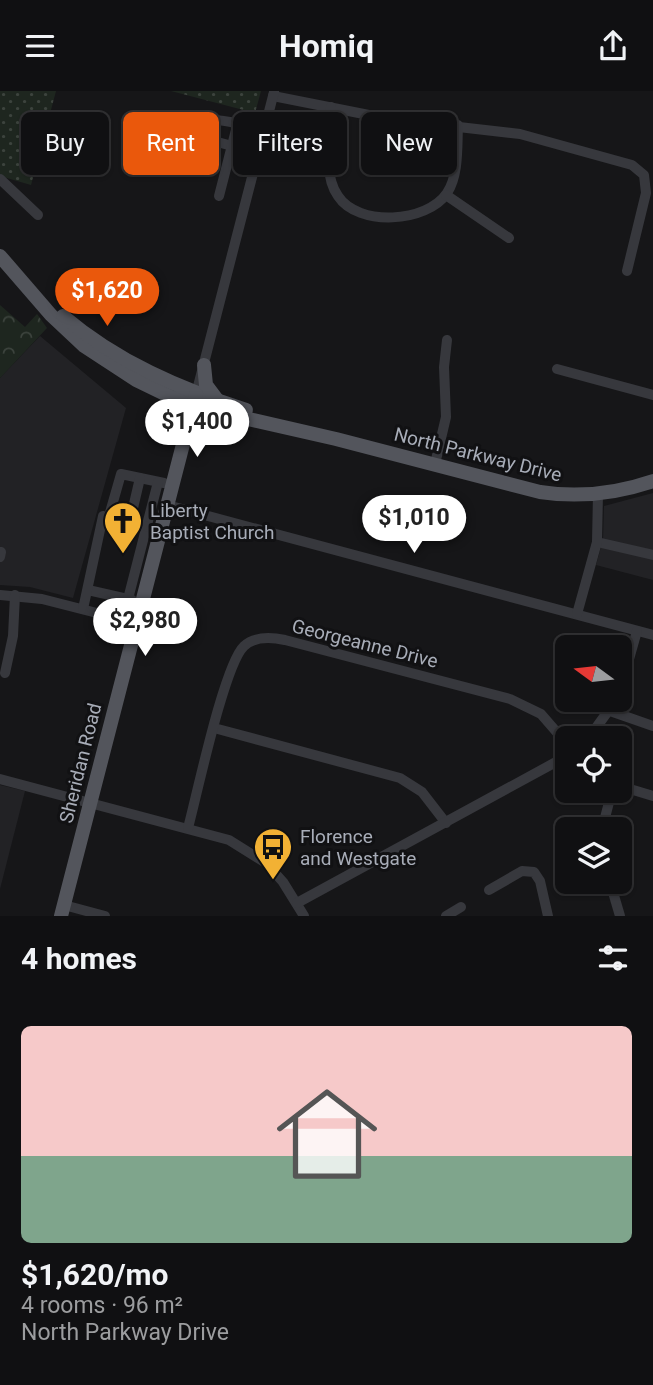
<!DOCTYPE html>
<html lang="en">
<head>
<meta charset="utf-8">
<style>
  body { margin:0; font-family:Roboto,sans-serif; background:#1e1e20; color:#f1f3f6; height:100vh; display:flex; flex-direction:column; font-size:26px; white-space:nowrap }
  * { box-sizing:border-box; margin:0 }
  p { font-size:23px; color:#9c9d9f }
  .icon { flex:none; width:38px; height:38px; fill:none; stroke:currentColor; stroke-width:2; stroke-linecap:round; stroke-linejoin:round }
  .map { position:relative; height:825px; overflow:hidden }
  .side { display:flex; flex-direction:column; background:#101012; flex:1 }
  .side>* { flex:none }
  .top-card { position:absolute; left:21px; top:21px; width:612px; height:63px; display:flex; gap:14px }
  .needle { width:46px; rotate:285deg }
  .buttons { position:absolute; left:555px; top:544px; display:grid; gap:14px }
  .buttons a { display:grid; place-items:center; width:77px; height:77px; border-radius:10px; background:#101012; box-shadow:0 2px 5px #0004,0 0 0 2px #303032; font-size:35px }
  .price { position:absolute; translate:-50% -60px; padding:0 16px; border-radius:24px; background:#fff; color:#222; font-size:23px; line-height:46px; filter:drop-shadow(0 2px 4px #0008) }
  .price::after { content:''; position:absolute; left:50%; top:42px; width:21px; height:16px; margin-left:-10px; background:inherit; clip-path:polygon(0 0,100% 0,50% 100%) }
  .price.selected { background:#ea580c; color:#fff }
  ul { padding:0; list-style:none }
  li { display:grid; align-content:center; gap:14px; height:371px; padding:0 21px }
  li+li { border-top:2px solid #303032 }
  li span { display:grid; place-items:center; height:217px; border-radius:10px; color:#555 }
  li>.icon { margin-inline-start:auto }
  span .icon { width:126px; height:126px; fill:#fffc; stroke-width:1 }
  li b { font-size:30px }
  h2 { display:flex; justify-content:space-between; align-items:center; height:84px; padding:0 21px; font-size:30px }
  .tag { padding:0 24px; border-radius:10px; background:#101012; box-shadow:0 2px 5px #0004,0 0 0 2px #303032; font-size:24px; line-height:63px }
  .tag.selected { background:#ea580c; color:#fff }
  header { display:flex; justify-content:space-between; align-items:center; height:91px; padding:0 21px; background:#101012; font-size:32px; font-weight:700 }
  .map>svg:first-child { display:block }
  .built { fill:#222225 }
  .grass { fill:url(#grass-dots) }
  .park { fill:url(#park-crowns) }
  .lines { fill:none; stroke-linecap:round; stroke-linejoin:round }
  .minor { stroke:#37383d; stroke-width:10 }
  .major { stroke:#53555c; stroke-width:14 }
  .labels { text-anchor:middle; stroke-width:6; stroke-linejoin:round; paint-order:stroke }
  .street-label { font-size:19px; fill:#a8adb8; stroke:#111113 }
  .poi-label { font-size:19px; fill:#a8adb8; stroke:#111113; text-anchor:start }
</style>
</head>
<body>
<header><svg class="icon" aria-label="menu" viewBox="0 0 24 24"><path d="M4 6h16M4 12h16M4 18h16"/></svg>Homiq<svg class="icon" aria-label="share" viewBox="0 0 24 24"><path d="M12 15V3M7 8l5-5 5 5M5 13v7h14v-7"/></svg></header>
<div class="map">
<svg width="653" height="825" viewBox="0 0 653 825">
  <defs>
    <pattern id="grass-dots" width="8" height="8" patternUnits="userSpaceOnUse" patternTransform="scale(1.75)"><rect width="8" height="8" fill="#1e261f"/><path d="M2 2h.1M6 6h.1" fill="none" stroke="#3c433d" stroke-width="1.8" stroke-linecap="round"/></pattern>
    <pattern id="park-crowns" width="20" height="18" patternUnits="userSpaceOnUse" patternTransform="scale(1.75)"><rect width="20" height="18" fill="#1e261f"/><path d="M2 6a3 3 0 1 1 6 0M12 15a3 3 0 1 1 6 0" fill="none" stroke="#3c433d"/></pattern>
  </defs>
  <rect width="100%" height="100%" fill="#161618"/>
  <!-- built -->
  <g class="built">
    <path d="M40,245L126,317L73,507L30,496L0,494V287Z"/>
    <path d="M653,402V489L596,474L603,449L604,415Z"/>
    <path d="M0,694L25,700L0,798Z"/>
  </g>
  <!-- grass -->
  <g class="grass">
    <path d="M0,0H56L31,94L0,85Z"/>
    <path d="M171,0H261L255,22Z"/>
  </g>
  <!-- park -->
  <path class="park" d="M0,214L25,236L37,223L47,237L0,287Z"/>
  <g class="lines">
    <!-- minor -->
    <g class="minor">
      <path d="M273,5L389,28L520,43L632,74L644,84L646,102L627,180"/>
      <path d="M331,16C330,42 322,83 338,105C358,136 427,132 447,102C459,84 457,56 458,34"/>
      <path d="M237,35L242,41L262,48"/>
      <path d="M232,55L203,47L200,43L204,28C210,27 256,35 264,38"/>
      <path d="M0,88L38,124"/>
      <path d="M446,104L509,147"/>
      <path d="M219,105L237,35"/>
      <path d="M557,278L653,304"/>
      <path d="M196,303L274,1"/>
      <path d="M435,373L446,326L444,276L447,249"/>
      <path d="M167,414L653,544"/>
      <path d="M109,425L121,383L164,392"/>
      <path d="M130,430L140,387"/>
      <path d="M597,451L653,464"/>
      <path d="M0,466L1,461"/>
      <path d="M88,499L132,509"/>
      <path d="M0,504L42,508L136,532"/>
      <path d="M128,508L158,391"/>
      <path d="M83,518L103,425L161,439"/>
      <path d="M577,523L597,451L598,403"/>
      <path d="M5,582L13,545L15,504"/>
      <path d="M620,600L637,540"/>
      <path d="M610,620L653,635"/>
      <path d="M214,637L400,687L422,701L446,732"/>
      <path d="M588,648L616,609"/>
      <path d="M0,688L229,749L266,772L283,791L304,825"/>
      <path d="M620,695L653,705"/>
      <path d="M188,737C197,704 224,574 244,555C255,545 271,546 285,549L510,608L541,623L567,653"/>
      <path d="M602,738L612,700"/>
      <path d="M610,791L620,825"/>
      <path d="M489,799L522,780L534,781L540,790L548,825"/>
      <path d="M297,812L567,665"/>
      <path d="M64,814L105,825"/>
      <path d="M446,825L461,816"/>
    </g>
    <!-- major -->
    <g class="major">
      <path d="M0,165L51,224L84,255L136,289L171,306L222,322L336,348L540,401C579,407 615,403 653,390"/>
      <path d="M63,225C117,271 180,298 246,319"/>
      <path d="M204,274L206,294L218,310"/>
      <path d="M61,825L196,303"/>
    </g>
  </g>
  <!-- icons -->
  <defs>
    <symbol id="church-pin" viewBox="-11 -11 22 30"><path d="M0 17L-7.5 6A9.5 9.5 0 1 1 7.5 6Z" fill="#f2b134" stroke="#111113"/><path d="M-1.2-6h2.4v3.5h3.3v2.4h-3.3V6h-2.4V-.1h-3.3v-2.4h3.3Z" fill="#111"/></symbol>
    <symbol id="bus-pin" viewBox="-11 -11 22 30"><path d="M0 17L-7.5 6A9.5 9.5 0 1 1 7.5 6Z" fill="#f2b134" stroke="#111113"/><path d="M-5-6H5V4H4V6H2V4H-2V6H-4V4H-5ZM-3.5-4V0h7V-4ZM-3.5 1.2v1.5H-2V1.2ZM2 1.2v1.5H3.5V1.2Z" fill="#111"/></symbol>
  </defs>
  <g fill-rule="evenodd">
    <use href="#church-pin" x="101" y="408" width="44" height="60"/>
    <use href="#bus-pin" x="251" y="734" width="44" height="60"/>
  </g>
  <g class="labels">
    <!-- street labels -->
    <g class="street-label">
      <text transform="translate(478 363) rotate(14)" y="7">North Parkway Drive</text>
      <text transform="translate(365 552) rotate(14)" y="7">Georgeanne Drive</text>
      <text transform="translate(80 672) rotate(-76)" y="7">Sheridan Road</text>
    </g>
    <!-- poi labels -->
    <g class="poi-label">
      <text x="150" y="426">Liberty<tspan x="150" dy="22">Baptist Church</tspan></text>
      <text x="300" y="752">Florence<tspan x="300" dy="22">and Westgate</tspan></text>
    </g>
  </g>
</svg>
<div class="buttons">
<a><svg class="needle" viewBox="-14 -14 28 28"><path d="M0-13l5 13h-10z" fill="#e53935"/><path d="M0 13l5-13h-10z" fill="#9c9d9f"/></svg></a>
<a><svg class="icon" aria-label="locate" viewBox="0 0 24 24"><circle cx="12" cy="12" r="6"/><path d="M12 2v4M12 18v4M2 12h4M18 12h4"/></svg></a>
<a><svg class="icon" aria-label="layers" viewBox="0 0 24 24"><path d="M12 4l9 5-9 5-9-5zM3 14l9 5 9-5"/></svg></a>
</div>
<b class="price selected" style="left:107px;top:237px">$1,620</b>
<b class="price" style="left:197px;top:368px">$1,400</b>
<b class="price" style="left:414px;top:464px">$1,010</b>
<b class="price" style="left:145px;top:567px">$2,980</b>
<div class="top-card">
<a class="tag">Buy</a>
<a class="tag selected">Rent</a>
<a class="tag">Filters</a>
<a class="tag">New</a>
</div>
</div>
<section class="side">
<h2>4 homes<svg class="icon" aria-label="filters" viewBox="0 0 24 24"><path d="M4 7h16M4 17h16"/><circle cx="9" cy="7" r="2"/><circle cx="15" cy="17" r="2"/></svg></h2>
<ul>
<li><span style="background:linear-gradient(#f6c9c9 60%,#7fa58c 0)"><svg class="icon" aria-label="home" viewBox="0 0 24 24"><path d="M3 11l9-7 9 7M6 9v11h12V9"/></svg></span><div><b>$1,620/mo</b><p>4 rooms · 96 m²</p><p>North Parkway Drive</p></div></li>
</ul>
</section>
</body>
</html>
